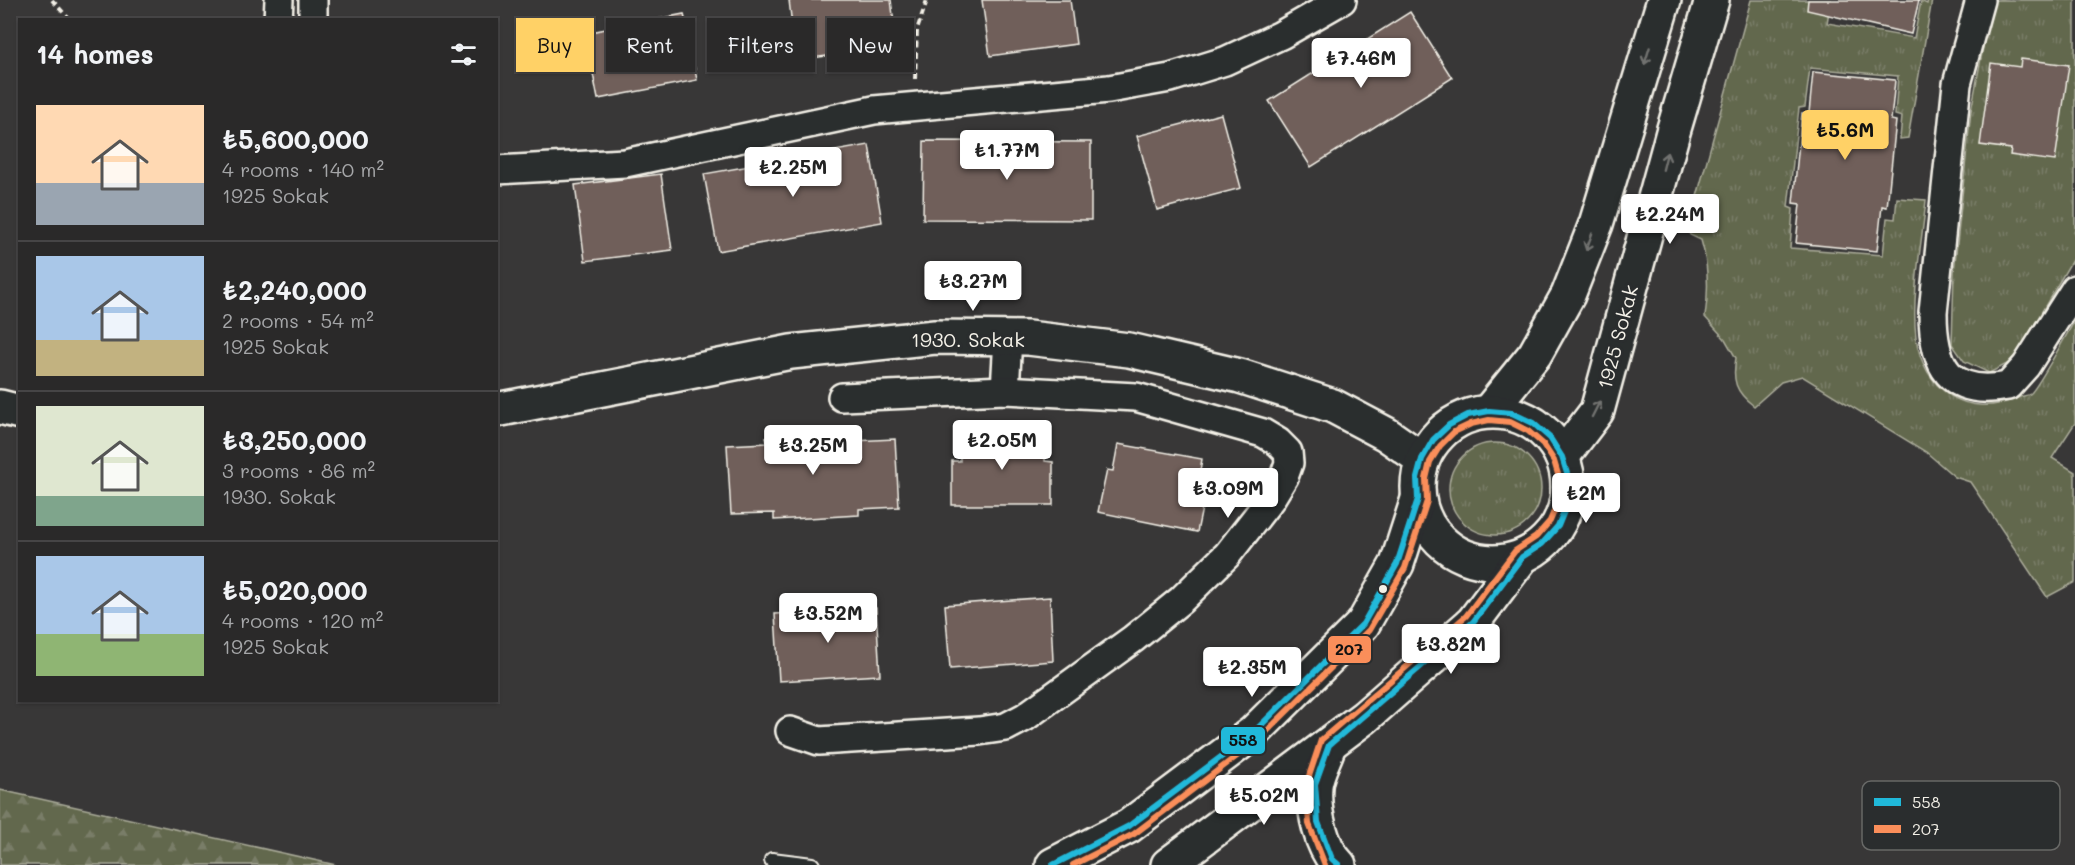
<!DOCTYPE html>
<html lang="en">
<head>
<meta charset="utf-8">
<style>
  body { margin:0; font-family:Mali,sans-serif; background:#363535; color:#f1f3f6; height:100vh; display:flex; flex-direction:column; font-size:22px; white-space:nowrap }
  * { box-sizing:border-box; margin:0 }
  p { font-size:20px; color:#a5a6a8 }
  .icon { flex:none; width:33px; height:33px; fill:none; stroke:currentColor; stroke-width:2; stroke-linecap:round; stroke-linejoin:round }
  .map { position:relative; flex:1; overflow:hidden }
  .drawer { position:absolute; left:18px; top:18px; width:480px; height:684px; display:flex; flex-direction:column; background:#2a2929; border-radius:0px; box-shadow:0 2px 4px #0004,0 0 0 2px #464546 }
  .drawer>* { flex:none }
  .top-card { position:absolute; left:516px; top:18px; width:570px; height:54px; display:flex; gap:12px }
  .price { position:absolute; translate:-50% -51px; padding:0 14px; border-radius:6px; background:#fff; color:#222; font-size:20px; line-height:39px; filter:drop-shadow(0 2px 3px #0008) }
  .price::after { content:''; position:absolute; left:50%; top:36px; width:18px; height:14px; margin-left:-9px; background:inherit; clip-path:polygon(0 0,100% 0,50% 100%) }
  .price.active { background:#ffd166; color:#111 }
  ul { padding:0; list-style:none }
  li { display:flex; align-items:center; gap:18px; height:150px; padding:0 18px }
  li+li { border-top:2px solid #464546 }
  li span { display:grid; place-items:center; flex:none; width:168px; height:120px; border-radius:0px; color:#555 }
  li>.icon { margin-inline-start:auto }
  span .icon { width:72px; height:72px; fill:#fffc; stroke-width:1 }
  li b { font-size:26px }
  h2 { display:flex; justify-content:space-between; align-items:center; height:72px; padding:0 18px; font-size:26px }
  .chip { padding:0 21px; border-radius:0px; background:#2a2929; box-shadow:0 2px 4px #0004,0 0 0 2px #464546; font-size:21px; line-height:54px }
  .chip.active { background:#ffd166; color:#111 }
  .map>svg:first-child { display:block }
  .grass { fill:url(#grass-tufts); stroke:#abac9a; stroke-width:1.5 }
  .forest { fill:url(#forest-firs); stroke:#abac9a; stroke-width:1.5 }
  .building { fill:#705e5a; stroke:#f4f1e8; stroke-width:1.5 }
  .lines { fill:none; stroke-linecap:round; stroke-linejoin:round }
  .lane-casing { stroke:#f4f1e8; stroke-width:18 }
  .street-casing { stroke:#f4f1e8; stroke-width:32 }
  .secondary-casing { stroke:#f4f1e8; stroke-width:38 }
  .path { stroke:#f4f1e8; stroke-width:4; stroke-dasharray:6 4.5; stroke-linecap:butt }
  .lane { stroke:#2a2d2e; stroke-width:14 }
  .street { stroke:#2a2d2e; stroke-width:27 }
  .secondary { stroke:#2a2d2e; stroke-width:33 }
  .bus-1-casing { stroke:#2a2d2e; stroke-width:10 }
  .bus-2-casing { stroke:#2a2d2e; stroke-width:10 }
  .bus-1 { stroke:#20b9da; stroke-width:6 }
  .bus-2 { stroke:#fa8e5a; stroke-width:6 }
  .oneway { stroke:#71726f }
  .bus-dot { fill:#f4f1e8; stroke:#2a2d2e; stroke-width:2 }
  .labels { text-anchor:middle; stroke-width:6; stroke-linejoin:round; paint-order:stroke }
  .street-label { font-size:20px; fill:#f4f1e8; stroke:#2a2d2e }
  .key { fill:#2a2d2e; stroke:#676866; stroke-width:1.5 }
  .key-label { font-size:16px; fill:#f4f1e8 }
  .line-badge { stroke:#2a2d2e; stroke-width:2 }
  .pale-badge-label { font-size:16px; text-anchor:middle; font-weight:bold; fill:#111 }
</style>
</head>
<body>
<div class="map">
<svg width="2075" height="865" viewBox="0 0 2075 865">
  <defs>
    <pattern id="grass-tufts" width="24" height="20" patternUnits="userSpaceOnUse" patternTransform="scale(1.5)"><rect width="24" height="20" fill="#62674d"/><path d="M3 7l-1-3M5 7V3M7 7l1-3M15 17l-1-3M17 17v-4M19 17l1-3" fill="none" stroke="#797d67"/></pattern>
    <pattern id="forest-firs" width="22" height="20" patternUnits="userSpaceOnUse" patternTransform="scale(1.5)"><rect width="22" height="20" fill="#62674d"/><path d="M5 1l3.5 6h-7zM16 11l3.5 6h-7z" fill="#797d67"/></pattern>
  </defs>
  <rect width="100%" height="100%" fill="#383737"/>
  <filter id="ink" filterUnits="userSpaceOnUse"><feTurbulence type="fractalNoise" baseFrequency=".0167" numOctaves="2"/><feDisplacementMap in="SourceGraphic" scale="12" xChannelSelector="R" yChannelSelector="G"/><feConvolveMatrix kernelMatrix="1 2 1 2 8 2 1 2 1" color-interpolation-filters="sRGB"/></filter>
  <g filter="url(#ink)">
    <!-- grass -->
    <g class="grass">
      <path d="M1751,0H1831L1827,23L1914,38L1921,1L1927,4L1928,0H1932L1908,138L1900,139L1902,117L1895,115L1898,76L1810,68L1805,107L1799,108L1788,207L1793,209L1790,248L1883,255L1887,218L1895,219L1897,198L1926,200C1922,242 1911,295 1916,337C1923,390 1967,420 2017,398C2021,396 2027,396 2030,394C2037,389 2068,332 2075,320V423L2052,458L2075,472V582L2047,597L1970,482L1955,477L1926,452L1802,376L1781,382L1754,406C1735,392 1732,380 1736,358L1725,339L1705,317C1709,290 1709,266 1701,240L1690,235L1688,229Z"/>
      <path d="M1992,0H2075V255L2013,361L1989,373L1964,361L1952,344L1954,272L1971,111Z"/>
      <circle cx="1495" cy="489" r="46"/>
    </g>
    <!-- forest -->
    <path class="forest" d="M0,790L336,865H0Z"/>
    <!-- building -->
    <g class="building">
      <path d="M789,0H891L897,47L796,60Z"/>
      <path d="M982,0H1070L1076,44L990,56Z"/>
      <path d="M1808,0H1919L1911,34L1807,10Z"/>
      <path d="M1410,12L1452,78L1311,167L1269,101Z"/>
      <path d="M684,14L697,80L598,99L585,33Z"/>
      <path d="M2021,59L2069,65L2055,161L2010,155L2011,149L1980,145L1991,63L2020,67Z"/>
      <path d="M1813,72L1895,80L1891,120L1896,121L1887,207L1882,206L1877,251L1796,243L1800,204L1793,203L1802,113H1809Z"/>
      <path d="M1221,114L1241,188L1157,210L1137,136Z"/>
      <path d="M924,141L1091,142V220L923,219Z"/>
      <path d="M869,145L882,222L718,251L704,174Z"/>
      <path d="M661,174L672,250L585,261L575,185Z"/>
      <path d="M850,433L853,441L895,439L899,507L859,509V515L774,520V513L731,514L727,445L767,443L766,437Z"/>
      <path d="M960,434L1045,436V461L1053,462V505H952V461H960Z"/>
      <path d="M1118,444L1202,459L1197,488L1206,489L1197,532L1098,512L1107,470L1113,471Z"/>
      <path d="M1050,597L1053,661L950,669L945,605Z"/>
      <path d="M876,608L880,675L779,681L775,614Z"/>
    </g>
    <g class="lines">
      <defs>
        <path id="lane" d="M772,860L812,865"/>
        <g id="street">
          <path d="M313,0V20"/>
          <path d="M1980,0L1957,84L1933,312C1933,366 1949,397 2008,386L2026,366L2075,289"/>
          <path d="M278,20L279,0"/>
          <path d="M496,170L625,163L874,110L1109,89L1170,78L1225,61L1281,35L1342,0"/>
          <path d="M1005,390L1008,338"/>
          <path d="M790,731L819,741L979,731L1006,727L1025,717L1133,639L1181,600L1227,555L1270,500L1284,477L1289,463L1288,452L1278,442L1263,433L1136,397L1005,390L842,397"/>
        </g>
        <g id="secondary">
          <path d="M0,407L20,412"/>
          <path d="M496,410L791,352L935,337L1028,338L1129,350L1240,376L1333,406L1386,434L1422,459"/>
          <path d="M1489,411L1535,354L1568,295L1596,224L1664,0"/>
          <circle cx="1493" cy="487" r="75"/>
          <path d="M1562,457L1597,411L1673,132L1712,0"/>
          <path d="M1329,745C1325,758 1316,773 1315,786C1313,811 1321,848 1339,865"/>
          <path d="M1053,865L1129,826L1253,733L1363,624L1397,564L1418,499"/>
          <path d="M1168,865L1365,717L1473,622L1522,557"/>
        </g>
      </defs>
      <!-- lane casing -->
      <use href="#lane" class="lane-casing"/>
      <!-- street casing -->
      <use href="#street" class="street-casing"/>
      <!-- secondary casing -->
      <use href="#secondary" class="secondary-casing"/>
      <!-- path -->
      <g class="path">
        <path d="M52,0L70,20"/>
        <path d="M915,79L917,30L927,0"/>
      </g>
      <!-- lane -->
      <use href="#lane" class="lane"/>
      <!-- street -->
      <use href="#street" class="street"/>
      <!-- secondary -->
      <use href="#secondary" class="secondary"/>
      <defs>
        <path id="bus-1" d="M1053,865L1129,826L1253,733L1363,624L1397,564L1418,499L1417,478L1422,459L1433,440L1449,425L1468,415L1489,411L1512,413L1533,423L1550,438L1562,457L1569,480L1567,504L1558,526L1542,544L1522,557L1473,622L1329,745L1315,784L1318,822L1332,859L1339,865"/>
        <path id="bus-2" d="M1073,865L1134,834L1258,740L1369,630L1405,568L1427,501L1426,479L1430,462L1440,446L1454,432L1471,424L1489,420L1510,422L1528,431L1543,444L1554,461L1560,481L1558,502L1550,521L1536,537L1515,551L1466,616L1321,740L1306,785L1309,824L1325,865"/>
      </defs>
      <!-- bus-1 casing -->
      <use href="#bus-1" class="bus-1-casing"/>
      <!-- bus-2 casing -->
      <use href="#bus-2" class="bus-2-casing"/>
      <!-- bus-1 -->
      <use href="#bus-1" class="bus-1"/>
      <!-- bus-2 -->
      <use href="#bus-2" class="bus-2"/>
    </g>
    <!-- one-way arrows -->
    <defs><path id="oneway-shaft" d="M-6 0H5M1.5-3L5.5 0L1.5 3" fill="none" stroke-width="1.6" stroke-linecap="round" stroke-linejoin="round" transform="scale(1.5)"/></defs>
    <g class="oneway">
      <use href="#oneway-shaft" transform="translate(1647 56) rotate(107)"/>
      <use href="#oneway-shaft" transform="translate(1665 161) rotate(-76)"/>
      <use href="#oneway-shaft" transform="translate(1589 242) rotate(110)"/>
      <use href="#oneway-shaft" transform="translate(1596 409) rotate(-63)"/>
    </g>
  </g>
  <!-- markers -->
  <circle class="bus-dot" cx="1383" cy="589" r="5"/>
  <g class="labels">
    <!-- street labels -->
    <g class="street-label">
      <text transform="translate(1618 337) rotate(-75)" y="7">1925 Sokak</text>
      <text x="968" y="347">1930. Sokak</text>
    </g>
  </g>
  <!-- legend -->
  <rect x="1862" y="781" width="198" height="69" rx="9" class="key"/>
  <rect x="1874" y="798" width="27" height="8" fill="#20b9da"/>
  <rect x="1874" y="825" width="27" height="8" fill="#fa8e5a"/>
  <g class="key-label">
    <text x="1912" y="808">558</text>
    <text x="1912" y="835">207</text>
  </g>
  <g class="line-badge">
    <rect x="1327" y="635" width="45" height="29" rx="6" fill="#fa8e5a"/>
    <rect x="1220" y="726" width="46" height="29" rx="6" fill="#20b9da"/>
  </g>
  <g class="pale-badge-label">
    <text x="1349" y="655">207</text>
    <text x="1243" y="746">558</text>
  </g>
</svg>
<b class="price" style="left:1361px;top:89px">₺7.46M</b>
<b class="price active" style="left:1845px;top:161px">₺5.6M</b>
<b class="price" style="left:1007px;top:181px">₺1.77M</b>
<b class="price" style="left:793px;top:198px">₺2.25M</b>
<b class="price" style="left:1670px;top:245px">₺2.24M</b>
<b class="price" style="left:973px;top:312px">₺3.27M</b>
<b class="price" style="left:1002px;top:471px">₺2.05M</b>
<b class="price" style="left:813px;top:476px">₺3.25M</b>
<b class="price" style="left:1228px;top:519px">₺3.09M</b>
<b class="price" style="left:1586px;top:524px">₺2M</b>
<b class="price" style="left:828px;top:644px">₺3.52M</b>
<b class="price" style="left:1451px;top:675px">₺3.82M</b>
<b class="price" style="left:1252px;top:698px">₺2.35M</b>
<b class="price" style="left:1264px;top:826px">₺5.02M</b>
<div class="top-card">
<a class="chip active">Buy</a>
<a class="chip">Rent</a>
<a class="chip">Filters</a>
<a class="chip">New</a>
</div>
<section class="drawer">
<h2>14 homes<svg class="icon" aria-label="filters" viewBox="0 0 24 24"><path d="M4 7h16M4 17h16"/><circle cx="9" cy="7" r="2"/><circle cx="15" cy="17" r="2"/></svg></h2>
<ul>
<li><span style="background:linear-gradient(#ffd9b3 65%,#9aa5b1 0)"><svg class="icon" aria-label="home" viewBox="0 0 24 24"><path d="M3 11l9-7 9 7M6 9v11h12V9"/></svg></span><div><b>₺5,600,000</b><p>4 rooms · 140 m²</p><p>1925 Sokak</p></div></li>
<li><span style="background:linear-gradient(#a9c7e8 70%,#c2b280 0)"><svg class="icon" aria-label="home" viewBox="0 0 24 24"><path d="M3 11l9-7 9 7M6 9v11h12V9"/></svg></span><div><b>₺2,240,000</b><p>2 rooms · 54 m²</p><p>1925 Sokak</p></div></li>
<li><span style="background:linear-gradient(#dfe7d0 75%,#7fa58c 0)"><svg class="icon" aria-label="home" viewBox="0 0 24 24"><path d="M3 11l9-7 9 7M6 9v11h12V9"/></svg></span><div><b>₺3,250,000</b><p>3 rooms · 86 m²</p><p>1930. Sokak</p></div></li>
<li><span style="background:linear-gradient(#a9c7e8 65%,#8fb573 0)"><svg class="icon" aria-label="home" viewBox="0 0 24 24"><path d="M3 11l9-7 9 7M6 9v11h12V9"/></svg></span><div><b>₺5,020,000</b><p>4 rooms · 120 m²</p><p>1925 Sokak</p></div></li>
</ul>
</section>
</div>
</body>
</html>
